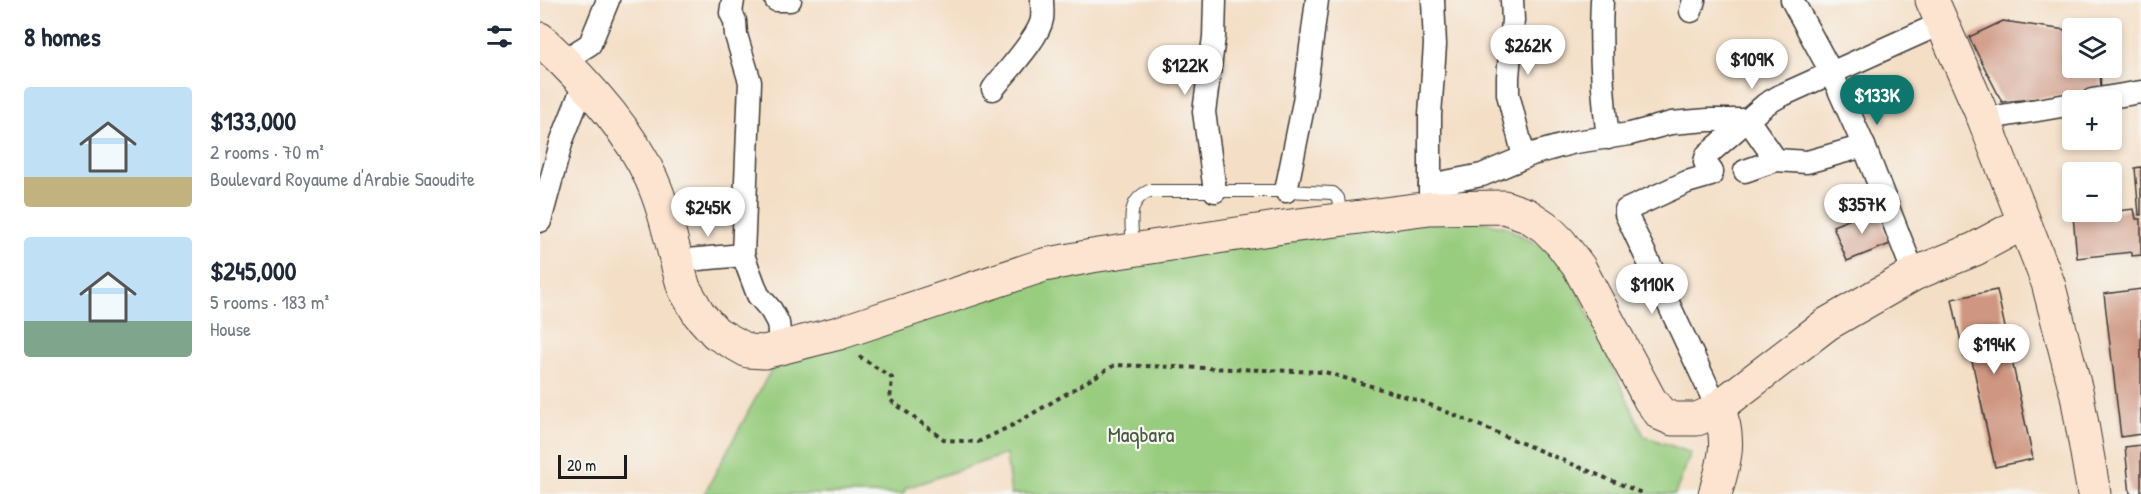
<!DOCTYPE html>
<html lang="en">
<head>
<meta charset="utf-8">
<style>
  body { margin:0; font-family:"Patrick Hand",sans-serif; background:#f6f6f7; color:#1f2937; height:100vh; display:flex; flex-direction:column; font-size:22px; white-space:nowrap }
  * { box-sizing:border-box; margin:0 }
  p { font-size:20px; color:#747a83 }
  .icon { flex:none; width:33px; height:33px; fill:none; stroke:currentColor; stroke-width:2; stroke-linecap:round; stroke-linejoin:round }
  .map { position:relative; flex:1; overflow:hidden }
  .details { display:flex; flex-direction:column; background:#fff; width:540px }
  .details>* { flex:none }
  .buttons { position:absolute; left:1522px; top:18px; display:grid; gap:12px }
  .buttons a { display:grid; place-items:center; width:60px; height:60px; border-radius:6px; background:#fff; box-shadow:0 3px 9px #0003; font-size:30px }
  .scale { position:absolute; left:18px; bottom:15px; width:69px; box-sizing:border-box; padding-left:6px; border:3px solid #1c1c1c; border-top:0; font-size:16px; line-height:21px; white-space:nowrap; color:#1c1c1c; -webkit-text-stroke:4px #f6f6f2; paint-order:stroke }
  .price { position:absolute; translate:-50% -51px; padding:0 14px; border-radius:21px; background:#fff; color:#222; font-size:20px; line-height:39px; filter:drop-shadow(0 2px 3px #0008) }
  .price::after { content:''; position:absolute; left:50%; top:36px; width:18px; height:14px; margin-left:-9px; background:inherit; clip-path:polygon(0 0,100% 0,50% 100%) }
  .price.on { background:#0f766e; color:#fff }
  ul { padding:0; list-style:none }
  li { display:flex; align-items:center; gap:18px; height:150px; padding:0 24px }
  li span { display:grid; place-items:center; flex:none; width:168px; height:120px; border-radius:6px; color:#555 }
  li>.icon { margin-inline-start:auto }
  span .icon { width:72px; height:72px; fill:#fffc; stroke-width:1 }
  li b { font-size:26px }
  h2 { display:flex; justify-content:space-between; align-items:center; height:72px; padding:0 24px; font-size:26px }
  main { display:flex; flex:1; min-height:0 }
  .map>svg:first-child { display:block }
  .green { fill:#98cc7e; stroke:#5a744d; stroke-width:1.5 }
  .building { fill:#cf9681 }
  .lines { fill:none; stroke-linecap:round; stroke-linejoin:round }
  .lane-casing { stroke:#3c3935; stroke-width:14 }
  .street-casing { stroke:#3c3935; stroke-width:25 }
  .secondary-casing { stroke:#3c3935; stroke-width:35 }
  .path { stroke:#3c3935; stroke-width:4; stroke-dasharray:4.5 4.5; stroke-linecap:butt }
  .lane { stroke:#fff; stroke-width:12 }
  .street { stroke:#fff; stroke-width:22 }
  .secondary { stroke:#fde4d0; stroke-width:33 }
  .labels { text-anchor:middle; stroke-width:4.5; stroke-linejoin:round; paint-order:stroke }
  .park-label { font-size:22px; fill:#475a3e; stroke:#f6f6f2 }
</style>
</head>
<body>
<main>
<section class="details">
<h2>8 homes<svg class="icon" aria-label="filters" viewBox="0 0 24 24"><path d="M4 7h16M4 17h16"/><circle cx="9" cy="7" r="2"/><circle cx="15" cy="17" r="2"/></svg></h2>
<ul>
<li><span style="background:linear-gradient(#bfe0f5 75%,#c2b280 0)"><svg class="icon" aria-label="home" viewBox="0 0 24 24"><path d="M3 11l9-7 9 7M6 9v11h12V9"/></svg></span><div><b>$133,000</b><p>2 rooms · 70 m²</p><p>Boulevard Royaume d'Arabie Saoudite</p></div></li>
<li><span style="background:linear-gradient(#bfe0f5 70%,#7fa58c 0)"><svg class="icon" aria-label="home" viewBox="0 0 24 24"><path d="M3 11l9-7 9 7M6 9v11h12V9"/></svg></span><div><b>$245,000</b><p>5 rooms · 183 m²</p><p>House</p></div></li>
</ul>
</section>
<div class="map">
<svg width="1601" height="494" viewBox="0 0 1601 494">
  <rect width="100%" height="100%" fill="#f6f6f2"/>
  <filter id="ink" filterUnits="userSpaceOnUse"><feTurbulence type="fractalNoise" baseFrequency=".0167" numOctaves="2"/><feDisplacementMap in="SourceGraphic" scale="12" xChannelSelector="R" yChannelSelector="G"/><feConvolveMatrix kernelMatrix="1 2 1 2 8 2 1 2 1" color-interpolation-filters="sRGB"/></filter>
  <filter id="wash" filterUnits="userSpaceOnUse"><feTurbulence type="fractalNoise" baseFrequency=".008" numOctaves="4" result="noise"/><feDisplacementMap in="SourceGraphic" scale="24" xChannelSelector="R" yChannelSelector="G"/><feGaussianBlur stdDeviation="1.35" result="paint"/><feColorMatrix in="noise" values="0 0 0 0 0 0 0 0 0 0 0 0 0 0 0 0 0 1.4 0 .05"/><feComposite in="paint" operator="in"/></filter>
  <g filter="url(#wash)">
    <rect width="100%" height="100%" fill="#f4dec5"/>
    <!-- green -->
    <path class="green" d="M912,215L966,227L1023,259L1104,436L1151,453L1135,494H471L466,454L366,488L363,494H164L232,368L520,271Z"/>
    <g id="blocks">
      <!-- building -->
      <g class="building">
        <path d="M1463,21L1533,31V68H1560L1561,92L1462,102L1429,37Z"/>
        <path d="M1601,167V215H1599L1595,168Z"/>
        <path d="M1336,209L1350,244L1307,261L1293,226Z"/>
        <path d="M1594,209L1596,219H1601V255L1592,256V252L1537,258L1533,216Z"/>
        <path d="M1601,289V434L1581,437L1564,294Z"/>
        <path d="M1457,290L1493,459L1455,467L1431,356L1424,357L1412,299Z"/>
        <path d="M1601,445V494H1590L1585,447Z"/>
      </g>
    </g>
  </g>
  <g filter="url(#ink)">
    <use href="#blocks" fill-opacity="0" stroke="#3c3935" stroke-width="1.5"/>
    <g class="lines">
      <defs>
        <path id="lane" d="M593,247C592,224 585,202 609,191H746L793,193L798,198L801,219"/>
        <g id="street">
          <path d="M193,0L191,13L195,21L196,35L210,82L203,255L218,295L231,310L238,323L240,342L231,351"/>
          <path d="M236,0H250"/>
          <path d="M972,0L973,20L968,77V94L984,157"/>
          <path d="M1062,0C1060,46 1062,92 1068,138"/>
          <path d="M1252,0L1291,72L1324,146L1374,274"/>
          <path d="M1151,11L1154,0"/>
          <path d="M23,61L50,44L68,0"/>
          <path d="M453,89C465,73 499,38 502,19C503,13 502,6 502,0"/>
          <path d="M1552,100L1601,92"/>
          <path d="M1444,119L1533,104"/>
          <path d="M1205,171L1236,160L1267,162L1324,146"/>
          <path d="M890,185L942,175L992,154L1035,142L1090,134L1131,123L1168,120H1208L1236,160"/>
          <path d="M675,191L664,112L674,37L675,0"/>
          <path d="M746,191L764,102L777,0"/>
          <path d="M890,199V115L895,45L893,0"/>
          <path d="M0,221L22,140L44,84"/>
          <path d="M136,261L203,255"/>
          <path d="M1178,409L1086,214V210L1147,182L1171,175L1172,172L1165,162L1167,155L1226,104L1240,96L1402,23"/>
        </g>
        <g id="secondary">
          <path d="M1392,0L1444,119L1508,283L1537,395L1554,494"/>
          <path d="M0,39C41,77 88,127 111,178C127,213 133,252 144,288L159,314L176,333L208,351L224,352L299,333L504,265L552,256L743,227L890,208L964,207L987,215L1005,227L1020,242L1039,267L1110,400L1121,414L1133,419H1157L1171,413L1287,324L1374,274L1435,249L1483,223"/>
          <path d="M1175,494C1184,464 1192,439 1178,409"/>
        </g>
      </defs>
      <!-- lane casing -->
      <use href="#lane" class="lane-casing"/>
      <!-- street casing -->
      <use href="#street" class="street-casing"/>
      <!-- secondary casing -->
      <use href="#secondary" class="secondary-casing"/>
      <!-- path -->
      <path class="path" d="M319,356L352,378L350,400L405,440L438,442L475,424L575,365L785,372L883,402L1104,494"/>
      <!-- lane -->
      <use href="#lane" class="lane"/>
      <!-- street -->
      <use href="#street" class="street"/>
      <!-- secondary -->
      <use href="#secondary" class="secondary"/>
    </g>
  </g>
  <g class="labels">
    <!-- park labels -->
    <g class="park-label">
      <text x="601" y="442">Maqbara</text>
    </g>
  </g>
</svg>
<div class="buttons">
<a><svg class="icon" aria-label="layers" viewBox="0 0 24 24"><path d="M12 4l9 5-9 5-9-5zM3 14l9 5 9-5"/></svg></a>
<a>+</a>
<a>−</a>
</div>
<div class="scale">20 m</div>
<b class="price" style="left:988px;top:76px">$262K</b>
<b class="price" style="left:1212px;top:90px">$109K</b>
<b class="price" style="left:645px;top:96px">$122K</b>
<b class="price on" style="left:1337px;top:126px">$133K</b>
<b class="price" style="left:1322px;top:235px">$357K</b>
<b class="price" style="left:168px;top:238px">$245K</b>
<b class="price" style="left:1112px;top:315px">$110K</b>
<b class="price" style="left:1454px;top:375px">$194K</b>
</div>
</main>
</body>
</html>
